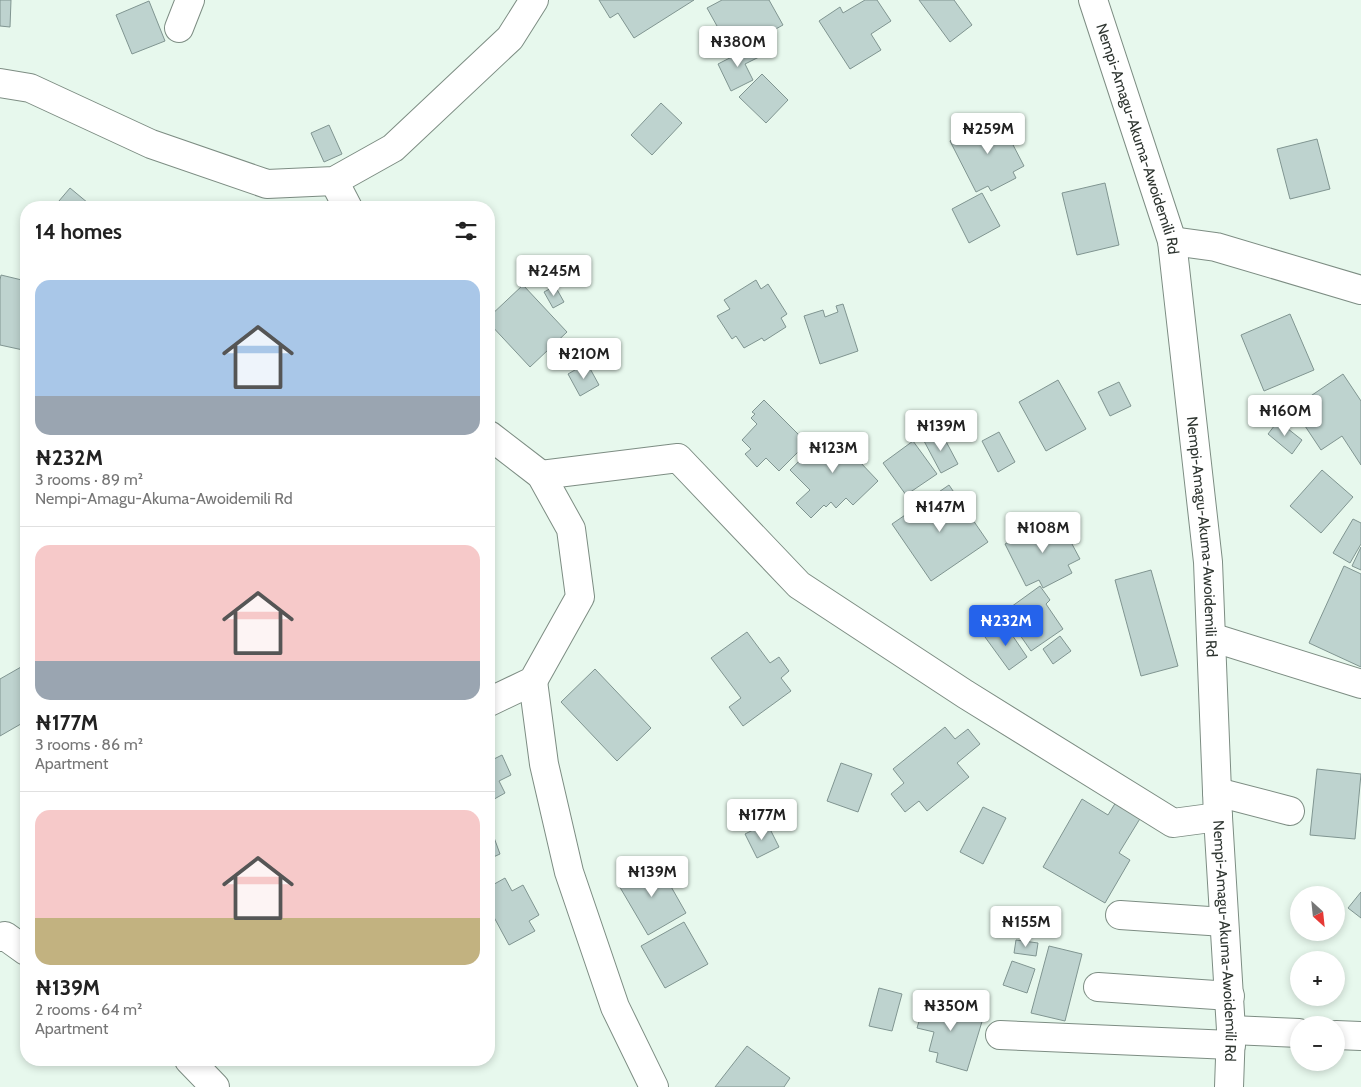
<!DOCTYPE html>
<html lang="en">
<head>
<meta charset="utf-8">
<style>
  body { margin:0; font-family:Cabin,sans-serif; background:#f6f6f6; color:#222; height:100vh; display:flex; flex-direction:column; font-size:19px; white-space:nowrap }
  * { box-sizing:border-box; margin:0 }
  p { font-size:16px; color:#767676 }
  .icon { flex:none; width:28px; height:28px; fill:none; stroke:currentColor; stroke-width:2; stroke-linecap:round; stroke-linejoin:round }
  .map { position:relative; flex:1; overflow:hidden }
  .side { position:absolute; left:20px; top:201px; width:475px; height:865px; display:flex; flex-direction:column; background:#fff; border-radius:20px; box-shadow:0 2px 8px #0003 }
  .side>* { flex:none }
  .needle { width:32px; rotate:153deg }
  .fabs { position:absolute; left:1290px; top:886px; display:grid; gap:10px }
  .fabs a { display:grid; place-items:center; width:55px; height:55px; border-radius:50%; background:#fff; box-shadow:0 2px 8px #0003; font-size:25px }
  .price { position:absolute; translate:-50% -42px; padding:0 11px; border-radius:5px; background:#fff; color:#222; font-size:16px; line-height:32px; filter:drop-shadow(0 1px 2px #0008) }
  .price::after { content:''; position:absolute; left:50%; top:30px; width:15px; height:11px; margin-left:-8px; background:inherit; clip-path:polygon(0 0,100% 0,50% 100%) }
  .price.on { background:#2563eb; color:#fff }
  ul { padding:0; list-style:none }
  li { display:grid; align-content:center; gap:10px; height:265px; padding:0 15px }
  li+li { border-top:1px solid #e0e0e0 }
  li span { display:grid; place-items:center; height:155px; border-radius:15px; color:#555 }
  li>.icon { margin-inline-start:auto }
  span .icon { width:90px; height:90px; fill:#fffc; stroke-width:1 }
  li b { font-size:21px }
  h2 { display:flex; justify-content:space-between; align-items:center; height:60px; padding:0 15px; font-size:21px }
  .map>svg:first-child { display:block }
  .building { fill:#bed3cf; stroke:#809591 }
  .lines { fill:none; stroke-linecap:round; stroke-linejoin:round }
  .minor-casing { stroke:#7d8d83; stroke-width:30 }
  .minor { stroke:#fff; stroke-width:28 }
  .labels { text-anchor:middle; stroke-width:4; stroke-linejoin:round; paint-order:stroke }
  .street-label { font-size:15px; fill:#2e3530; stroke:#fff }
</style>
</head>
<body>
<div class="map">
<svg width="1361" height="1087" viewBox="0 0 1361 1087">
  <rect width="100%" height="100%" fill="#e7f8ed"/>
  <!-- building -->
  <g class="building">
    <path d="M0,0H11L10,27L0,26Z"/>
    <path d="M599,0H694L634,38L618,13L610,18Z"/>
    <path d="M722,0H769L783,25L732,53L707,8Z"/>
    <path d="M865,0H877L891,21L871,34L881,50L850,69L819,21L840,7L843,13Z"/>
    <path d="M919,0H954L972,25L950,42Z"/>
    <path d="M149,1L165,41L132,54L116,15Z"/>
    <path d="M753,46L759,57L745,64L753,80L731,91L718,64Z"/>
    <path d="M762,74L788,100L766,123L739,97Z"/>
    <path d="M661,103L682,123L652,155L631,135Z"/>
    <path d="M998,116L1024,166L1013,172L1016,178L991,191L988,186L976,192L950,141Z"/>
    <path d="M329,125L342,154L324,162L311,133Z"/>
    <path d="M1317,139L1330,189L1290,199L1277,149Z"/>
    <path d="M1105,183L1119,245L1077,255L1062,193Z"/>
    <path d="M70,188L94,208H53Z"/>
    <path d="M982,193L1000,226L969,243L952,209Z"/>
    <path d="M1,275L26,281V338L23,350L0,345V280Z"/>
    <path d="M756,280L761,289L768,284L787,314L781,318L786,327L764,341L762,338L744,348L736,336L732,339L717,316L730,309L724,300Z"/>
    <path d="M523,285L567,332L530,367L489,323V317Z"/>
    <path d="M555,286L564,302L553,308L544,292Z"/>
    <path d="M843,304L858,351L820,364L804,316L823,310L825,317L838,312L836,306Z"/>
    <path d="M1290,314L1314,370L1264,391L1241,335Z"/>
    <path d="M587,363L599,385L580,396L568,374Z"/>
    <path d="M1343,374L1361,401V465L1342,436L1321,450L1293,408Z"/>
    <path d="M1058,380L1086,429L1046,451L1019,402Z"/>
    <path d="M1119,382L1131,406L1110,416L1098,392Z"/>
    <path d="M764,400L807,443L779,471L766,458L757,467L745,454L751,449L742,440L757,424L751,418L755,414L752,412Z"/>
    <path d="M1278,421L1302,440L1292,454L1268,434Z"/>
    <path d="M941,432L958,464L941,473L924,441Z"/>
    <path d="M999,432L1015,462L998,472L982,441Z"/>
    <path d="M828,433L839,444L850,434L868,453L859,461L878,481L853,505L846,498L836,508L831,502L826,507L824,505L811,518L796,503L810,490L790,470Z"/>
    <path d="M913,441L937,474L906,495L883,463Z"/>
    <path d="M1322,470L1353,497L1321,533L1290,506Z"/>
    <path d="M949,485L988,542L931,581L892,524Z"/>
    <path d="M1057,516L1080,559L1068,565L1072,573L1043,588L1039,580L1026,586L1005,544Z"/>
    <path d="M1353,519L1361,523V544L1350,563L1333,553Z"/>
    <path d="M1361,547V570L1352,566Z"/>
    <path d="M1344,566L1361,574V667L1309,643Z"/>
    <path d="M1151,570L1178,666L1141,676L1115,580Z"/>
    <path d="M1040,586L1050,600L1046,604L1063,629L1031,651L1004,612Z"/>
    <path d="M1004,623L1027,657L1009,670L985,637Z"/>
    <path d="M747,632L770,663L779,657L789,671L781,678L791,691L743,726L729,707L741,698L711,658Z"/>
    <path d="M1060,636L1071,651L1053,664L1043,649Z"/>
    <path d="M21,667L26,676V721L0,736V679Z"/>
    <path d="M595,669L651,728L617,761L561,702Z"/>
    <path d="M945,727L955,739L968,729L980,744L957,763L969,777L927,811L919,801L905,812L891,794L904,783L893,769Z"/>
    <path d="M489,749L494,759L502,755L511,775L499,781L505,793L489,802Z"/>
    <path d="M841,763L872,774L858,812L827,801Z"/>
    <path d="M1317,769L1361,774L1355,839L1310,835Z"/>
    <path d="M1082,799L1108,815L1116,802L1141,817L1119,853L1130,860L1105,903L1043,867Z"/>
    <path d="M983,807L1006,818L983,864L960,852Z"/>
    <path d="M767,823L779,847L757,858L745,834Z"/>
    <path d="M492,832L500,854L489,859V833Z"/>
    <path d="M657,862L686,913L648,935L618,884Z"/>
    <path d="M505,878L512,891L523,885L539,915L529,921L535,931L509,945L489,908V887Z"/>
    <path d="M1361,892V918L1348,908Z"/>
    <path d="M684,922L708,964L665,988L641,946Z"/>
    <path d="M1016,940L1038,943L1036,956L1014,953Z"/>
    <path d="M1049,946L1082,954L1065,1021L1031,1013Z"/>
    <path d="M1012,961L1035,969L1027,993L1003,985Z"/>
    <path d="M879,988L902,994L892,1031L869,1026Z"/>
    <path d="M926,998L984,1015L967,1071L936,1062L938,1053L929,1051L934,1032L917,1028Z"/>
    <path d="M747,1046L790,1078L784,1087H715Z"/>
  </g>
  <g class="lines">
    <defs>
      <g id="minor">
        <path id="s1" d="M1093,0L1172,241L1208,562L1218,817L1231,1030L1229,1087"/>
        <path d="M179,28L190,0"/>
        <path d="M0,83L30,88L151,144L267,184L334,181L393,148L510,38L534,0"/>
        <path d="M334,181L348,208"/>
        <path d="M1172,241L1216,247L1361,290"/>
        <path d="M489,435L541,475L571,529L580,597L533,681L489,702"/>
        <path d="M541,475L678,458L799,585L965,694L1173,823L1218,817"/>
        <path d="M1211,637L1361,684"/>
        <path d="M533,681L544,764L569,872L615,1007L654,1087"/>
        <path d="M1217,792L1290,811"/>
        <path d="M1120,915L1224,922"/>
        <path d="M0,937L5,936L26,951"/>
        <path d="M1098,987L1230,996"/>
        <path d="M1231,1030L1299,1033"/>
        <path d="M1000,1035L1231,1045"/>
        <path d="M1336,1035L1361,1036"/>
        <path d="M189,1060L215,1087"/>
      </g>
    </defs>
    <!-- minor casing -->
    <use href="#minor" class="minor-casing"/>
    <!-- minor -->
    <use href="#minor" class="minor"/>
  </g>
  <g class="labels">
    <!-- street labels -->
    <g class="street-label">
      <text dy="5" stroke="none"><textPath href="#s1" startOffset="146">Nempi-Amagu-Akuma-Awoidemili Rd</textPath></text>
      <text dy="5" stroke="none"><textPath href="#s1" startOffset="551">Nempi-Amagu-Akuma-Awoidemili Rd</textPath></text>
      <text dy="5" stroke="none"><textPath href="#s1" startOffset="956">Nempi-Amagu-Akuma-Awoidemili Rd</textPath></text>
    </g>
  </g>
</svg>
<div class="fabs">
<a><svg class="needle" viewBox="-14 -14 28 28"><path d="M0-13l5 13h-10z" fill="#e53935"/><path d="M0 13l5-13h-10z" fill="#767676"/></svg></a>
<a>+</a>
<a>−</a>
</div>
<b class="price" style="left:738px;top:68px">₦380M</b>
<b class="price" style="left:988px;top:155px">₦259M</b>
<b class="price" style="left:554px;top:297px">₦245M</b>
<b class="price" style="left:584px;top:380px">₦210M</b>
<b class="price" style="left:1285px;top:437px">₦160M</b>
<b class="price" style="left:941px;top:452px">₦139M</b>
<b class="price" style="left:833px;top:474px">₦123M</b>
<b class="price" style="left:940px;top:533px">₦147M</b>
<b class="price" style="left:1043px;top:554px">₦108M</b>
<b class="price on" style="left:1006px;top:647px">₦232M</b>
<b class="price" style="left:762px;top:841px">₦177M</b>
<b class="price" style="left:652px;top:898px">₦139M</b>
<b class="price" style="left:1026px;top:948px">₦155M</b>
<b class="price" style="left:951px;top:1032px">₦350M</b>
<section class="side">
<h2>14 homes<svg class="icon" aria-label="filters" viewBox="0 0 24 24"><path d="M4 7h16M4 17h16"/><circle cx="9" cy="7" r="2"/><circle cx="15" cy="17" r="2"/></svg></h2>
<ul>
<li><span style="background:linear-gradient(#a9c7e8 75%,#9aa5b1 0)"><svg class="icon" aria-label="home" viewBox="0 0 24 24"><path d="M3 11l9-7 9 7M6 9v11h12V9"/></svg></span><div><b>₦232M</b><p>3 rooms · 89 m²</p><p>Nempi-Amagu-Akuma-Awoidemili Rd</p></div></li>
<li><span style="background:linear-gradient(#f6c9c9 75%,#9aa5b1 0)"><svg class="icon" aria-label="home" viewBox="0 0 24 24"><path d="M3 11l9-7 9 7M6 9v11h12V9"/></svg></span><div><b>₦177M</b><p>3 rooms · 86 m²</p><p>Apartment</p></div></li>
<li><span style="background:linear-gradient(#f6c9c9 70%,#c2b280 0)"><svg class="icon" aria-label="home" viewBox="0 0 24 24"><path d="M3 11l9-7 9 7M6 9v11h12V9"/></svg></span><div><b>₦139M</b><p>2 rooms · 64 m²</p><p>Apartment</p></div></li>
</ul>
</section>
</div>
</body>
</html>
